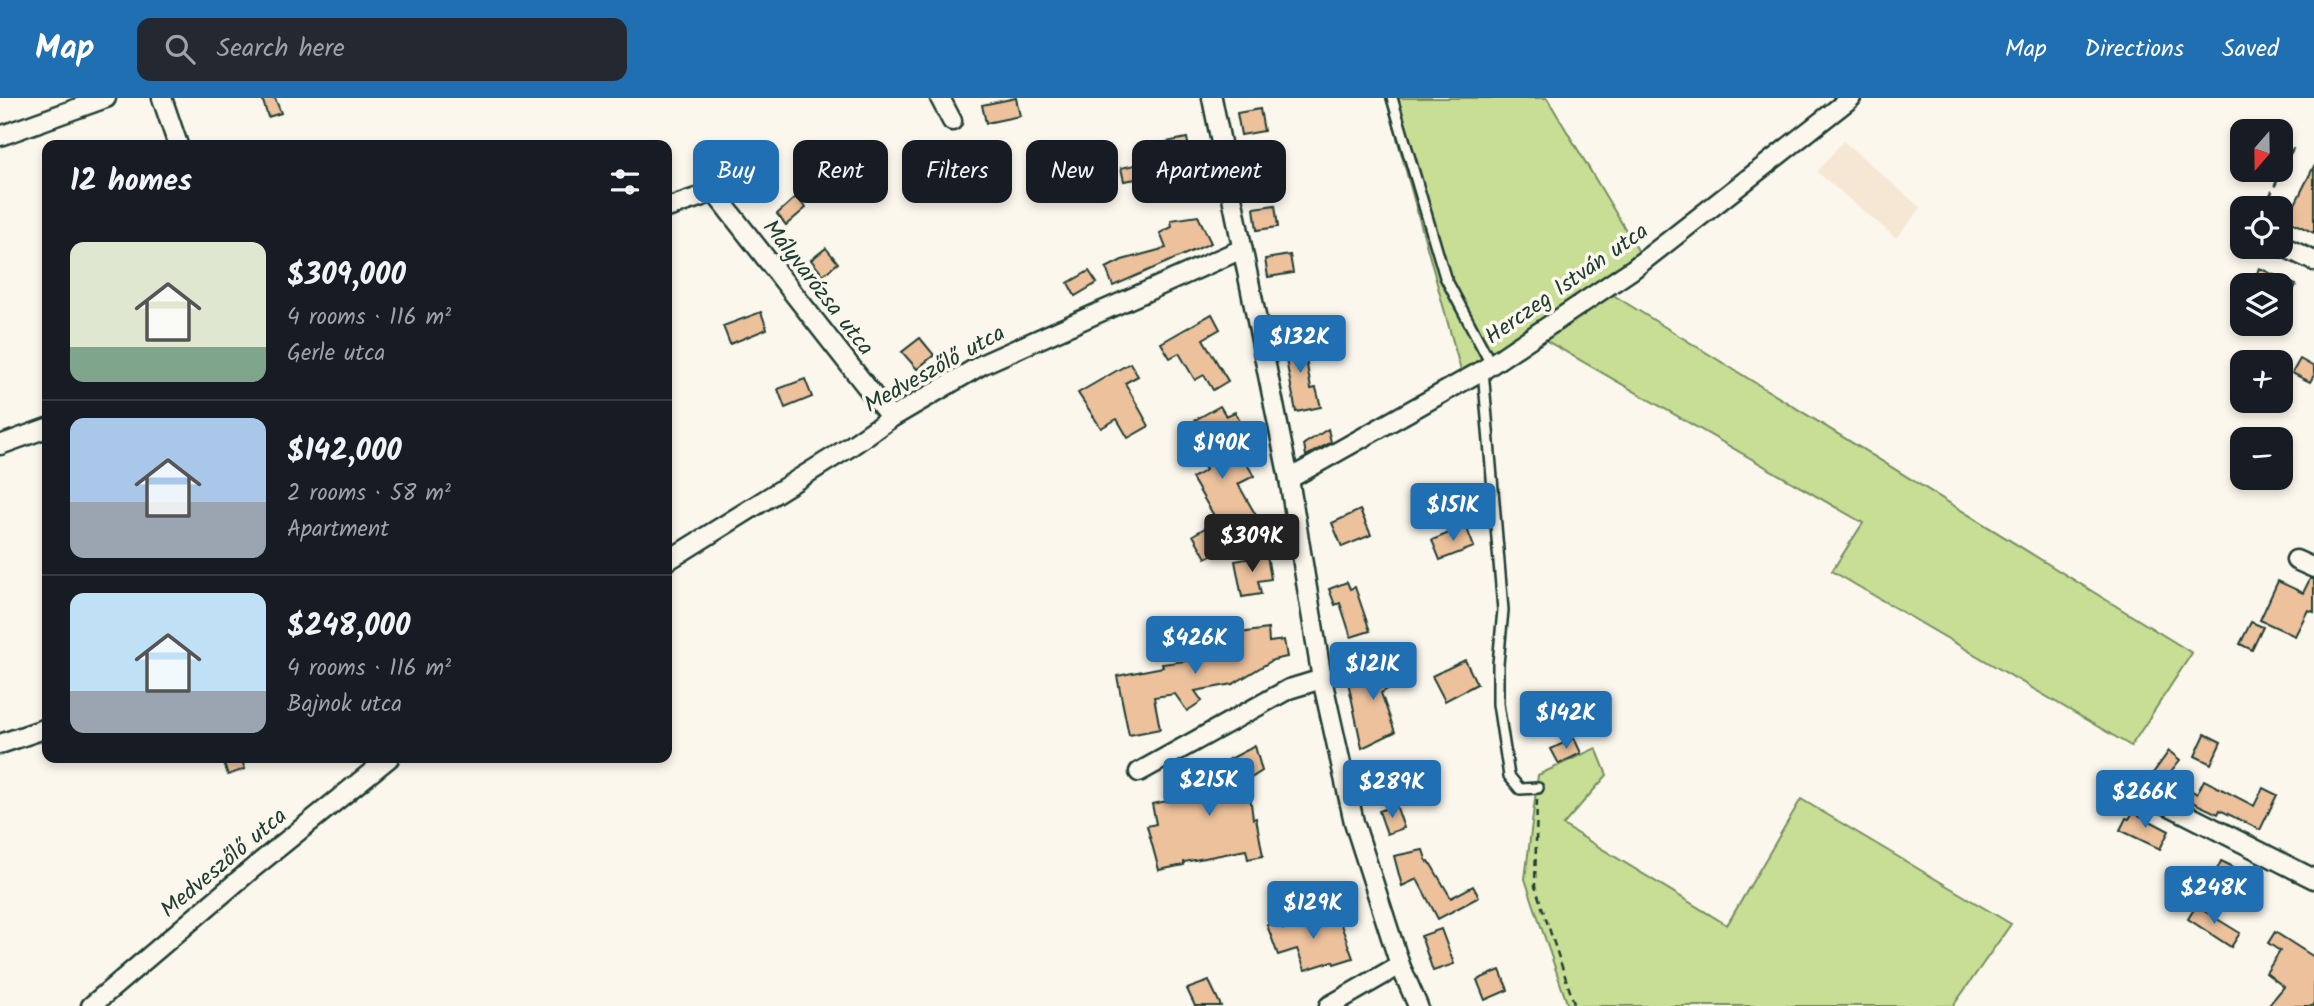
<!DOCTYPE html>
<html lang="en">
<head>
<meta charset="utf-8">
<style>
  body { margin:0; font-family:Kalam,sans-serif; background:#242831; color:#f1f3f6; height:100vh; display:flex; flex-direction:column; font-size:26px; white-space:nowrap }
  * { box-sizing:border-box; margin:0 }
  p { font-size:23px; color:#9ea1a6 }
  .icon { flex:none; width:38px; height:38px; fill:none; stroke:currentColor; stroke-width:2; stroke-linecap:round; stroke-linejoin:round }
  .map { position:relative; flex:1; overflow:hidden }
  .panel { position:absolute; left:42px; top:42px; width:630px; height:623px; display:flex; flex-direction:column; background:#171b24; border-radius:14px; box-shadow:0 4px 10px #0003 }
  .panel>* { flex:none }
  .hud { position:absolute; left:693px; top:42px; width:665px; height:63px; display:flex; gap:14px }
  .needle { width:46px; rotate:200deg }
  .tools { position:absolute; left:2230px; top:21px; display:grid; gap:14px }
  .tools a { display:grid; place-items:center; width:63px; height:63px; border-radius:14px; background:#171b24; box-shadow:0 4px 10px #0003; font-size:35px }
  .price { position:absolute; translate:-50% -60px; padding:0 16px; border-radius:7px; background:#1f6fb2; color:#fff; font-size:23px; line-height:46px; filter:drop-shadow(0 2px 4px #0008) }
  .price::after { content:''; position:absolute; left:50%; top:42px; width:21px; height:16px; margin-left:-10px; background:inherit; clip-path:polygon(0 0,100% 0,50% 100%) }
  .price.on { background:#222; color:#fff }
  ul { padding:0; list-style:none }
  li { display:flex; align-items:center; gap:21px; height:175px; padding:0 28px }
  li+li { border-top:2px solid #363941 }
  li span { display:grid; place-items:center; flex:none; width:196px; height:140px; border-radius:14px; color:#555 }
  li>.icon { margin-inline-start:auto }
  span .icon { width:84px; height:84px; fill:#fffc; stroke-width:1 }
  li b { font-size:30px }
  h2 { display:flex; justify-content:space-between; align-items:center; height:84px; padding:0 28px; font-size:30px }
  .tag { padding:0 24px; border-radius:14px; background:#171b24; box-shadow:0 4px 10px #0003; font-size:24px; line-height:63px }
  .tag.on { background:#1f6fb2; color:#fff }
  header { display:flex; align-items:center; gap:42px; box-sizing:border-box; height:98px; padding:0 35px; background:#1f6fb2; color:#fff }
  header strong { font-size:33px }
  nav { display:flex; gap:38px; margin-inline-start:auto; font-size:24px }
  .search { width:490px; height:63px; background:#242831; display:flex; align-items:center; gap:18px; box-sizing:border-box; padding:0 24px; border-radius:14px; color:#9ea1a6; font-size:26px }
  .map>svg:first-child { display:block }
  .built { fill:#f6e7d4 }
  .green { fill:#c8de94; stroke:#748e64; stroke-width:2 }
  .building { fill:#ecc19c; stroke:#1f3d34; stroke-width:2 }
  .lines { fill:none; stroke-linecap:round; stroke-linejoin:round }
  .service-casing { stroke:#1f3d34; stroke-width:14 }
  .minor-casing { stroke:#1f3d34; stroke-width:23 }
  .path { stroke:#1f3d34; stroke-width:2.5; stroke-dasharray:7 5; stroke-linecap:butt }
  .service { stroke:#fbf7ec; stroke-width:9 }
  .minor { stroke:#fbf7ec; stroke-width:18 }
  .labels { text-anchor:middle; stroke-width:7; stroke-linejoin:round; paint-order:stroke }
  .street-label { font-size:23px; fill:#1f3d34; stroke:#fbf7ec }
</style>
</head>
<body>
<header>
<strong>Map</strong>
<div class="search"><svg class="icon" aria-label="search" viewBox="0 0 24 24"><circle cx="10" cy="10" r="6"/><path d="M15 15l6 6"/></svg>Search here</div>
<nav><a>Map</a><a>Directions</a><a>Saved</a></nav>
</header>
<div class="map">
<svg width="2314" height="908" viewBox="0 0 2314 908">
  <rect width="100%" height="100%" fill="#fbf7ec"/>
  <filter id="ink" filterUnits="userSpaceOnUse"><feTurbulence type="fractalNoise" baseFrequency=".0143" numOctaves="2"/><feDisplacementMap in="SourceGraphic" scale="14" xChannelSelector="R" yChannelSelector="G"/><feConvolveMatrix kernelMatrix="1 2 1 2 8 2 1 2 1" color-interpolation-filters="sRGB"/></filter>
  <g filter="url(#ink)">
    <!-- built -->
    <path class="built" d="M1843,43L1921,110L1896,140L1817,74Z"/>
    <!-- green -->
    <g class="green">
      <path d="M1386,0H1547L1639,154L1597,187L2192,555L2131,648L1832,473L1863,425L1545,242L1466,291Z"/>
      <path d="M1596,650L1607,677L1563,727L1727,827L1801,701L2011,826L1953,908H1568L1525,781L1538,677Z"/>
    </g>
    <!-- building -->
    <g class="building">
      <path d="M262,0H275L281,15L268,19Z"/>
      <path d="M1016,0L1020,18L986,25L982,7Z"/>
      <path d="M1260,11L1264,33L1241,37L1237,15Z"/>
      <path d="M1187,40L1197,94L1168,99L1166,76L1124,83L1121,70L1154,63L1151,47Z"/>
      <path d="M1269,59L1273,81L1251,85L1247,63Z"/>
      <path d="M2314,68V135L2287,122Z"/>
      <path d="M796,99L806,110L786,127L777,116Z"/>
      <path d="M1275,107L1278,129L1257,132L1254,110Z"/>
      <path d="M1198,118L1211,145L1113,188L1106,170L1122,162L1166,150L1160,135L1172,129L1171,122Z"/>
      <path d="M826,150L838,165L823,177L811,162Z"/>
      <path d="M1290,157L1293,175L1268,179L1265,161Z"/>
      <path d="M2259,170L2296,187L2280,220V187H2252Z"/>
      <path d="M1089,173L1097,185L1075,198L1068,185Z"/>
      <path d="M761,214L767,231L730,246L723,228Z"/>
      <path d="M1212,216L1220,231L1203,241L1228,283L1213,292L1204,277L1195,282L1179,255L1170,260L1161,245Z"/>
      <path d="M1302,237L1311,291L1316,290L1321,309L1296,314L1282,241Z"/>
      <path d="M920,240L934,257L917,271L902,254Z"/>
      <path d="M2300,261L2314,269V277L2310,284L2292,275Z"/>
      <path d="M1130,265L1138,278L1125,285L1149,328L1128,340L1117,321L1101,330L1078,295Z"/>
      <path d="M805,281L812,299L785,310L778,291Z"/>
      <path d="M1220,308L1226,318L1235,314L1244,331L1231,339L1254,378L1238,386L1262,428L1206,460L1193,437L1217,423L1192,380L1206,372L1184,333L1198,326L1195,322Z"/>
      <path d="M1328,331L1331,344L1306,358L1304,346Z"/>
      <path d="M1360,412L1371,437L1342,449L1332,425Z"/>
      <path d="M1466,428L1474,449L1440,462L1432,442Z"/>
      <path d="M1267,457L1271,481L1258,483L1261,496L1242,499L1235,463Z"/>
      <path d="M2310,481H2314V514L2308,512L2295,538L2260,522L2278,483L2303,495Z"/>
      <path d="M1347,484L1350,491L1355,489L1370,533L1351,539L1340,505L1335,507L1329,491Z"/>
      <path d="M2251,524L2263,529L2252,552L2240,546Z"/>
      <path d="M1268,531L1269,544L1284,542L1287,559L1273,562L1233,586L1195,593L1202,603L1187,613L1175,596L1154,599L1160,631L1129,637L1117,578L1163,569L1162,566L1208,560L1205,547L1214,546L1212,539Z"/>
      <path d="M1465,562L1477,586L1445,603L1432,578Z"/>
      <path d="M1374,567L1376,576L1395,567L1405,581L1381,595L1395,634L1362,650L1348,584L1356,582L1353,571Z"/>
      <path d="M2205,636L2221,644L2211,666L2195,658Z"/>
      <path d="M1574,640L1581,655L1559,666L1551,651Z"/>
      <path d="M1255,648L1262,673L1248,682L1253,721L1256,720L1263,758L1248,761L1246,752L1184,764V767L1159,772L1147,728L1156,726L1152,706L1188,699L1185,685L1231,677L1228,662Z"/>
      <path d="M2169,653L2180,662L2168,677L2197,696L2204,682L2254,708L2263,690L2277,697L2260,732L2220,712L2218,716L2175,696L2174,698L2148,682Z"/>
      <path d="M222,660H241L245,671L228,677Z"/>
      <path d="M1396,707L1404,730L1387,736L1379,713Z"/>
      <path d="M2133,714L2169,733L2160,751L2120,732L2126,720L2129,721Z"/>
      <path d="M1423,752L1427,764L1429,763L1451,800L1473,788L1479,799L1438,821L1417,781L1402,788L1394,758Z"/>
      <path d="M2221,763L2257,780L2249,796L2213,780Z"/>
      <path d="M2196,808L2240,835L2231,849L2188,821Z"/>
      <path d="M1336,813L1353,860L1334,866L1333,863L1305,872L1297,851L1278,857L1267,827L1280,822L1283,831Z"/>
      <path d="M1441,831L1454,866L1433,873L1421,838Z"/>
      <path d="M2275,834L2314,859V908H2268L2284,889L2266,875L2280,853L2268,845Z"/>
      <path d="M1500,872L1508,892L1485,902L1477,882Z"/>
      <path d="M1209,883L1221,908H1195L1187,891Z"/>
    </g>
    <g class="lines">
      <defs>
        <g id="service">
          <path d="M1392,0L1445,179L1491,266"/>
          <path d="M1483,272L1503,512L1498,566V606L1509,678L1520,691L1538,690"/>
        </g>
        <g id="minor">
          <path d="M162,0L178,47"/>
          <path d="M940,0L952,23"/>
          <path d="M1212,0L1289,381L1322,581L1354,724L1400,867L1418,908"/>
          <path d="M0,38L106,0"/>
          <path d="M667,110L714,94L891,320"/>
          <path d="M2280,147L2314,163"/>
          <path d="M0,347L47,330"/>
          <path d="M1289,381L1483,272L1633,171L1851,0"/>
          <path d="M2296,462L2314,470"/>
          <path d="M667,463L848,350L891,320L983,266L1242,151"/>
          <path d="M0,646L47,630"/>
          <path d="M1139,674L1289,591L1322,581"/>
          <path d="M2138,692L2314,781"/>
          <path d="M91,908L253,770L389,660"/>
          <path d="M1329,908L1400,867"/>
        </g>
      </defs>
      <!-- service casing -->
      <use href="#service" class="service-casing"/>
      <!-- minor casing -->
      <use href="#minor" class="minor-casing"/>
      <!-- path -->
      <g class="path">
        <path d="M2264,110L2295,46"/>
        <path d="M1537,701L1535,788L1575,908"/>
      </g>
      <!-- service -->
      <use href="#service" class="service"/>
      <!-- minor -->
      <use href="#minor" class="minor"/>
    </g>
  </g>
  <g class="labels">
    <!-- street labels -->
    <g class="street-label">
      <text transform="translate(1566 185) rotate(-35)" y="8">Herczeg István utca</text>
      <text transform="translate(819 189) rotate(52)" y="8">Mályvarózsa utca</text>
      <text transform="translate(934 270) rotate(-29)" y="8">Medveszőlő utca</text>
      <text transform="translate(223 764) rotate(-40)" y="8">Medveszőlő utca</text>
    </g>
  </g>
</svg>
<div class="tools">
<a><svg class="needle" viewBox="-14 -14 28 28"><path d="M0-13l5 13h-10z" fill="#e53935"/><path d="M0 13l5-13h-10z" fill="#9ea1a6"/></svg></a>
<a><svg class="icon" aria-label="locate" viewBox="0 0 24 24"><circle cx="12" cy="12" r="6"/><path d="M12 2v4M12 18v4M2 12h4M18 12h4"/></svg></a>
<a><svg class="icon" aria-label="layers" viewBox="0 0 24 24"><path d="M12 4l9 5-9 5-9-5zM3 14l9 5 9-5"/></svg></a>
<a>+</a>
<a>−</a>
</div>
<b class="price" style="left:1300px;top:277px">$132K</b>
<b class="price" style="left:1222px;top:383px">$190K</b>
<b class="price" style="left:1453px;top:445px">$151K</b>
<b class="price on" style="left:1252px;top:476px">$309K</b>
<b class="price" style="left:1195px;top:578px">$426K</b>
<b class="price" style="left:1373px;top:604px">$121K</b>
<b class="price" style="left:1566px;top:653px">$142K</b>
<b class="price" style="left:1209px;top:720px">$215K</b>
<b class="price" style="left:1392px;top:722px">$289K</b>
<b class="price" style="left:2145px;top:732px">$266K</b>
<b class="price" style="left:2214px;top:828px">$248K</b>
<b class="price" style="left:1313px;top:843px">$129K</b>
<div class="hud">
<a class="tag on">Buy</a>
<a class="tag">Rent</a>
<a class="tag">Filters</a>
<a class="tag">New</a>
<a class="tag">Apartment</a>
</div>
<section class="panel">
<h2>12 homes<svg class="icon" aria-label="filters" viewBox="0 0 24 24"><path d="M4 7h16M4 17h16"/><circle cx="9" cy="7" r="2"/><circle cx="15" cy="17" r="2"/></svg></h2>
<ul>
<li><span style="background:linear-gradient(#dfe7d0 75%,#7fa58c 0)"><svg class="icon" aria-label="home" viewBox="0 0 24 24"><path d="M3 11l9-7 9 7M6 9v11h12V9"/></svg></span><div><b>$309,000</b><p>4 rooms · 116 m²</p><p>Gerle utca</p></div></li>
<li><span style="background:linear-gradient(#a9c7e8 60%,#9aa5b1 0)"><svg class="icon" aria-label="home" viewBox="0 0 24 24"><path d="M3 11l9-7 9 7M6 9v11h12V9"/></svg></span><div><b>$142,000</b><p>2 rooms · 58 m²</p><p>Apartment</p></div></li>
<li><span style="background:linear-gradient(#bfe0f5 70%,#9aa5b1 0)"><svg class="icon" aria-label="home" viewBox="0 0 24 24"><path d="M3 11l9-7 9 7M6 9v11h12V9"/></svg></span><div><b>$248,000</b><p>4 rooms · 116 m²</p><p>Bajnok utca</p></div></li>
</ul>
</section>
</div>
</body>
</html>
